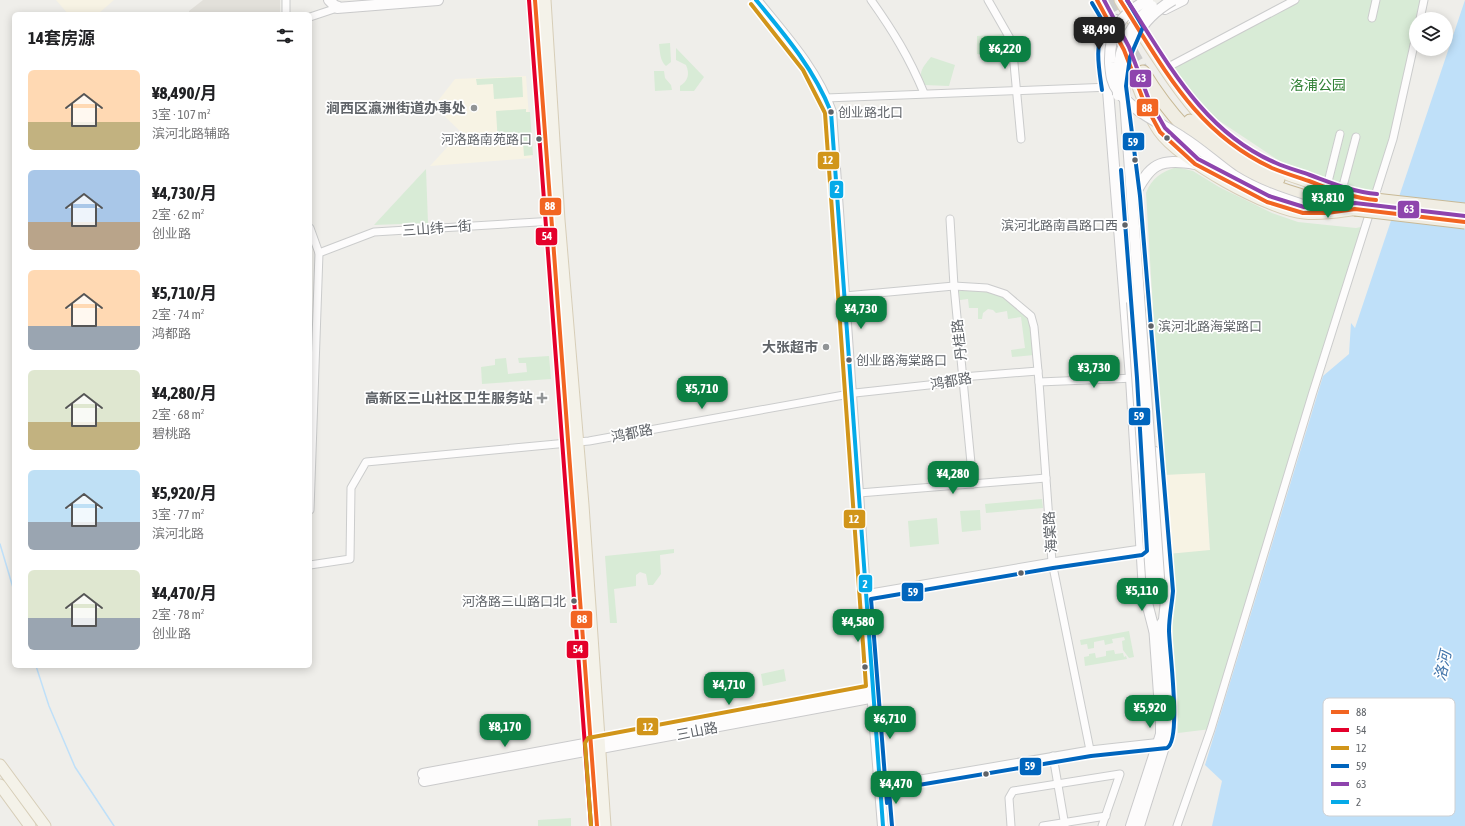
<!DOCTYPE html>
<html lang="zh">
<head>
<meta charset="utf-8">
<style>
  body { margin:0; font-family:"Asap Condensed","Noto Sans SC",sans-serif; background:#f2f2f2; color:#202124; height:100vh; display:flex; flex-direction:column; font-size:15px; white-space:nowrap }
  * { box-sizing:border-box; margin:0 }
  p { font-size:13px; color:#757577 }
  .icon { flex:none; width:22px; height:22px; fill:none; stroke:currentColor; stroke-width:2; stroke-linecap:round; stroke-linejoin:round }
  .map { position:relative; flex:1; overflow:hidden }
  .drawer { position:absolute; left:12px; top:12px; width:300px; height:656px; display:flex; flex-direction:column; background:#fff; border-radius:6px; box-shadow:0 2px 10px #0003 }
  .drawer>* { flex:none }
  .fabs { position:absolute; left:1409px; top:12px; display:grid; gap:8px }
  .fabs a { display:grid; place-items:center; width:44px; height:44px; border-radius:50%; background:#fff; box-shadow:0 2px 10px #0003; font-size:20px }
  .price { position:absolute; translate:-50% -34px; padding:0 9px; border-radius:8px; background:#0b8043; color:#fff; font-size:13px; line-height:26px; filter:drop-shadow(0 1px 2px #0008) }
  .price::after { content:''; position:absolute; left:50%; top:24px; width:12px; height:9px; margin-left:-6px; background:inherit; clip-path:polygon(0 0,100% 0,50% 100%) }
  .price.selected { background:#222; color:#fff }
  ul { padding:0; list-style:none }
  li { display:flex; align-items:center; gap:12px; height:100px; padding:0 16px }
  li span { display:grid; place-items:center; flex:none; width:112px; height:80px; border-radius:6px; color:#555 }
  li>.icon { margin-inline-start:auto }
  span .icon { width:48px; height:48px; fill:#fffc; stroke-width:1 }
  li b { font-size:17px }
  h2 { display:flex; justify-content:space-between; align-items:center; height:48px; padding:0 16px; font-size:17px }
  .map>svg:first-child { display:block }
  .commercial { fill:#f7f3e4 }
  .education { fill:#e2e0da }
  .green { fill:#d8ebd6 }
  .water { fill:#bfe0f9 }
  .lines { fill:none; stroke-linecap:round; stroke-linejoin:round }
  .stream { stroke:#bfe0f9; stroke-width:1.5 }
  .highway-tunnel { stroke:#cbcbca; stroke-width:13; stroke-dasharray:13 6; stroke-linecap:butt }
  .street-casing { stroke:#cbcccc; stroke-width:9 }
  .secondary-casing { stroke:#cacacb; stroke-width:12 }
  .primary-casing { stroke:#d7ceb8; stroke-width:13 }
  .highway-casing { stroke:#c8b996; stroke-width:15 }
  .street { stroke:#fdfcfc; stroke-width:7 }
  .secondary { stroke:#fdfcfc; stroke-width:10 }
  .primary { stroke:#f4f2e9; stroke-width:11 }
  .highway { stroke:#f0ede3; stroke-width:13 }
  .secondary-bridge-casing { stroke:#cacacb; stroke-width:12; stroke-linecap:butt }
  .highway-bridge-casing { stroke:#c8b996; stroke-width:15; stroke-linecap:butt }
  .secondary-bridge { stroke:#fdfcfc; stroke-width:10 }
  .highway-bridge { stroke:#f0ede3; stroke-width:13 }
  .bus-1-casing { stroke:#fff; stroke-width:7 }
  .bus-2-casing { stroke:#fff; stroke-width:7 }
  .bus-3-casing { stroke:#fff; stroke-width:7 }
  .bus-4-casing { stroke:#fff; stroke-width:7 }
  .bus-5-casing { stroke:#fff; stroke-width:7 }
  .bus-6-casing { stroke:#fff; stroke-width:7 }
  .bus-1 { stroke:#f26522; stroke-width:4 }
  .bus-2 { stroke:#e4002b; stroke-width:4 }
  .bus-3 { stroke:#d1951a; stroke-width:4 }
  .bus-4 { stroke:#0065bd; stroke-width:4 }
  .bus-5 { stroke:#8e44ad; stroke-width:4 }
  .bus-6 { stroke:#05aae8; stroke-width:4 }
  .poi-dot { fill:#919496; stroke:#fff; stroke-width:1.5 }
  .bus-dot { fill:#5f6368; stroke:#fff; stroke-width:1.5 }
  .labels { text-anchor:middle; stroke-width:3.5; stroke-linejoin:round; paint-order:stroke }
  .bus-label { font-size:13px; fill:#5f6368; stroke:#fff; text-anchor:start }
  .park-label { font-size:14px; fill:#348238; stroke:#fff }
  .poi-label { font-size:14px; font-weight:bold; fill:#5f6368; stroke:#fff; text-anchor:end }
  .street-label { font-size:14px; fill:#5f6368; stroke:#fff }
  .water-label { font-size:15px; font-style:italic; fill:#4174aa; stroke:#fff }
  .key { fill:#fff; stroke:#cfd0d2; stroke-width:1 }
  .key-label { font-size:11px; fill:#5f6368 }
  .line-badge { stroke:#fff; stroke-width:1.5 }
  .badge-label { font-size:11px; text-anchor:middle; font-weight:bold; fill:#fff }
</style>
</head>
<body>
<div class="map">
<svg width="1465" height="826" viewBox="0 0 1465 826">
  <rect width="100%" height="100%" fill="#efeeea"/>
  <!-- commercial -->
  <g class="commercial">
    <path d="M56,0H114L98,14H68Z"/>
    <path d="M526,76L532,158L430,166L461,132L434,106L455,79Z"/>
    <path d="M1205,472L1210,551L1168,554L1163,475Z"/>
  </g>
  <!-- education -->
  <path class="education" d="M203,0H280V14H189V11Z"/>
  <!-- green -->
  <g class="green">
    <path d="M1295,0H1424L1420,19H1416V36L1376,194L1328,182L1284,164L1218,120L1197,98L1172,65Z"/>
    <path d="M1006,34L997,57L977,54V36Z"/>
    <path d="M670,43L671,62L666,66C660,61 660,52 659,44Z"/>
    <path d="M676,48L704,77L694,91H680V86C688,81 690,74 686,65L676,60Z"/>
    <path d="M931,57L955,65L949,86L924,85C917,73 923,67 931,57Z"/>
    <path d="M654,71H664L665,78L671,85L672,90L655,91Z"/>
    <path d="M522,77L523,97L494,99L493,84L477,85L476,79Z"/>
    <path d="M526,109V112H530L533,155L524,156L523,142L498,144L496,111Z"/>
    <path d="M1177,167L1193,171L1219,187L1272,213L1298,222L1356,228L1366,226L1211,729L1178,733L1168,554L1210,550L1205,473L1163,475L1146,193C1152,178 1161,172 1177,167Z"/>
    <path d="M426,169L428,223L374,225Z"/>
    <path d="M959,291H984L1003,297L1029,320L1034,355L1012,357L1011,350L1025,348L1021,317L1008,319L1007,311L996,313L993,310L988,309L983,313L982,319H978V308H969L968,299L960,300Z"/>
    <path d="M549,356L551,379L482,384L481,367L495,365V359L506,358L508,374L527,372L526,363H519L518,358Z"/>
    <path d="M1042,499L1043,508L986,513L985,504Z"/>
    <path d="M980,510L981,530L962,532L960,511Z"/>
    <path d="M937,518L939,544L910,547L908,521Z"/>
    <path d="M674,549V553L660,555L661,574L653,585H648L646,574L640,572L636,575V586L614,589L617,623H610L605,556Z"/>
    <path d="M1129,631L1134,657L1129,658L1123,650L1122,641L1125,640L1124,637L1112,639L1113,643L1105,645L1104,640L1094,642V648L1088,649L1087,644L1081,645L1080,640Z"/>
    <path d="M1114,650L1115,654L1123,653L1124,657L1126,656L1127,659L1085,666L1084,657L1089,656V654L1095,653L1096,658L1106,656V651Z"/>
    <path d="M784,669L786,681L763,686L761,674Z"/>
    <path d="M571,818V826H538V820Z"/>
  </g>
  <!-- water -->
  <path class="water" d="M1465,0V826H1212L1222,781L1205,765L1323,376L1349,354L1351,323L1355,328Z"/>
  <g class="lines">
    <!-- stream -->
    <g class="stream">
      <path d="M0,544L14,591"/>
      <path d="M36,666L49,706L75,767L114,826"/>
    </g>
    <!-- highway-tunnel -->
    <g class="highway-tunnel">
      <path d="M1109,0L1122,23"/>
      <path d="M1112,17L1143,72"/>
    </g>
    <defs>
      <g id="street">
        <path d="M871,0C893,31 909,57 924,93"/>
        <path d="M988,0L1012,42L1021,139"/>
        <path d="M286,14V0"/>
        <path d="M310,17L337,8L338,5"/>
        <path d="M1372,18L1376,0"/>
        <path d="M1420,19L1424,0"/>
        <path d="M1172,65L1295,0"/>
        <path d="M826,98L1111,87"/>
        <path d="M1328,182L1340,134"/>
        <path d="M1343,186L1356,137"/>
        <path d="M950,219L954,286L973,484"/>
        <path d="M310,228L319,253L310,510"/>
        <path d="M319,253L374,232L555,221"/>
        <path d="M845,296L954,286L987,288L1005,294L1031,316L1034,327L1039,382L1052,562L1090,750"/>
        <path d="M1039,382L1135,378"/>
        <path d="M859,493L1046,478"/>
        <path d="M310,565L350,559L351,488L366,462L589,441L855,393L938,384L962,377L1038,371"/>
        <path d="M865,594L1052,562L1141,549"/>
        <path d="M1053,756L1065,826"/>
        <path d="M880,786L1090,750L1162,742"/>
        <path d="M1011,826L1009,798L1013,791L1120,774L1102,826"/>
        <path d="M1043,826L1106,816"/>
        <path d="M1177,826L1211,729L1312,395L1393,139L1416,36"/>
      </g>
      <g id="secondary">
        <path d="M329,0L337,8L438,0"/>
        <path d="M756,0C784,35 816,69 831,112L872,691L883,826"/>
        <path d="M1165,9L1183,0"/>
        <path d="M1116,20L1109,29L1105,53L1131,378L1144,591L1154,630"/>
        <path d="M1134,196C1150,164 1159,158 1195,164"/>
        <path d="M1303,205L1333,208"/>
        <path d="M1155,452L1167,591L1163,629"/>
        <path d="M423,774L864,692"/>
        <path d="M424,781L875,697"/>
        <path d="M1131,826L1161,734V722L1154,625"/>
        <path d="M1139,826L1168,734L1169,721L1162,623"/>
      </g>
      <g id="primary">
        <path d="M535,0L597,826"/>
        <path d="M545,0L559,220L583,505L605,826"/>
        <path d="M1097,0C1107,16 1116,33 1124,51C1136,77 1143,107 1159,131C1179,160 1269,210 1304,213C1321,215 1337,212 1352,210"/>
        <path d="M1120,0C1129,16 1141,32 1151,48C1187,103 1211,138 1272,168C1292,178 1316,183 1337,191"/>
        <path d="M0,765L45,826"/>
        <path d="M0,785L30,826"/>
      </g>
      <g id="highway">
        <path d="M1143,72C1198,162 1255,188 1355,209"/>
        <path d="M1190,121C1214,145 1245,167 1278,179"/>
        <path d="M1313,191L1357,198"/>
      </g>
    </defs>
    <!-- street casing -->
    <use href="#street" class="street-casing"/>
    <!-- secondary casing -->
    <use href="#secondary" class="secondary-casing"/>
    <!-- primary casing -->
    <use href="#primary" class="primary-casing"/>
    <!-- highway casing -->
    <use href="#highway" class="highway-casing"/>
    <!-- street -->
    <use href="#street" class="street"/>
    <!-- secondary -->
    <use href="#secondary" class="secondary"/>
    <!-- primary -->
    <use href="#primary" class="primary"/>
    <!-- highway -->
    <use href="#highway" class="highway"/>
    <defs>
      <g id="secondary-bridge">
        <path d="M1148,0C1120,14 1109,31 1110,63C1111,73 1111,82 1118,91C1133,112 1161,123 1182,137C1200,148 1216,163 1233,175C1255,189 1278,197 1303,205"/>
        <path d="M1118,95C1116,56 1123,32 1152,6"/>
        <path d="M1132,302L1152,592"/>
        <path d="M1160,591L1124,86C1128,46 1137,21 1173,0"/>
      </g>
      <g id="highway-bridge">
        <path d="M1357,198L1465,210"/>
        <path d="M1355,209L1465,222"/>
      </g>
    </defs>
    <!-- secondary-bridge casing -->
    <use href="#secondary-bridge" class="secondary-bridge-casing"/>
    <!-- highway-bridge casing -->
    <use href="#highway-bridge" class="highway-bridge-casing"/>
    <!-- secondary-bridge -->
    <use href="#secondary-bridge" class="secondary-bridge"/>
    <!-- highway-bridge -->
    <use href="#highway-bridge" class="highway-bridge"/>
    <defs>
      <g id="bus-1">
        <path d="M535,0L597,826"/>
        <path d="M1097,0L1124,50L1144,102L1160,132L1195,164L1267,202L1303,213H1327L1355,209L1465,222"/>
        <path d="M1120,0C1164,68 1195,132 1272,168C1284,173 1297,177 1309,181C1331,189 1352,198 1376,200"/>
      </g>
      <path id="bus-2" d="M529,0L591,826"/>
      <path id="bus-3" d="M591,826L585,743L588,738L866,686L825,113L803,70L751,4"/>
      <g id="bus-4">
        <path d="M1092,3L1105,25C1094,44 1099,69 1102,90"/>
        <path d="M887,803L871,599L1053,568L1142,555L1147,551L1137,378L1121,170"/>
        <path d="M892,826L889,790L1091,756L1167,748C1182,740 1169,649 1169,630C1169,617 1172,604 1173,591L1140,196L1126,86L1130,57L1143,27L1127,0"/>
      </g>
      <g id="bus-5">
        <path d="M1104,0L1129,47L1149,100L1165,128L1198,159L1269,196L1304,207H1327L1355,203L1465,216"/>
        <path d="M1127,0C1168,63 1203,132 1276,163C1287,168 1299,171 1310,175C1332,183 1353,192 1377,194"/>
      </g>
      <path id="bus-6" d="M756,0C785,35 814,69 831,112L883,826"/>
    </defs>
    <!-- bus-1 casing -->
    <use href="#bus-1" class="bus-1-casing"/>
    <!-- bus-2 casing -->
    <use href="#bus-2" class="bus-2-casing"/>
    <!-- bus-3 casing -->
    <use href="#bus-3" class="bus-3-casing"/>
    <!-- bus-4 casing -->
    <use href="#bus-4" class="bus-4-casing"/>
    <!-- bus-5 casing -->
    <use href="#bus-5" class="bus-5-casing"/>
    <!-- bus-6 casing -->
    <use href="#bus-6" class="bus-6-casing"/>
    <!-- bus-1 -->
    <use href="#bus-1" class="bus-1"/>
    <!-- bus-2 -->
    <use href="#bus-2" class="bus-2"/>
    <!-- bus-3 -->
    <use href="#bus-3" class="bus-3"/>
    <!-- bus-4 -->
    <use href="#bus-4" class="bus-4"/>
    <!-- bus-5 -->
    <use href="#bus-5" class="bus-5"/>
    <!-- bus-6 -->
    <use href="#bus-6" class="bus-6"/>
  </g>
  <!-- markers -->
  <g class="poi-dot">
    <circle cx="474" cy="108" r="4"/>
    <circle cx="826" cy="347" r="4"/>
    <path d="M540 392h4v4h4v4h-4v4h-4v-4h-4v-4h4z"/>
  </g>
  <g class="bus-dot">
    <circle cx="831" cy="112" r="3.5"/>
    <circle cx="1167" cy="138" r="3.5"/>
    <circle cx="539" cy="139" r="3.5"/>
    <circle cx="1135" cy="160" r="3.5"/>
    <circle cx="1125" cy="225" r="3.5"/>
    <circle cx="1151" cy="326" r="3.5"/>
    <circle cx="849" cy="360" r="3.5"/>
    <circle cx="1021" cy="573" r="3.5"/>
    <circle cx="574" cy="601" r="3.5"/>
    <circle cx="865" cy="667" r="3.5"/>
    <circle cx="986" cy="774" r="3.5"/>
  </g>
  <g class="labels">
    <!-- bus labels -->
    <g class="bus-label">
      <text x="838" y="117">创业路北口</text>
      <text x="532" y="144" text-anchor="end">河洛路南苑路口</text>
      <text x="1118" y="230" text-anchor="end">滨河北路南昌路口西</text>
      <text x="1158" y="331">滨河北路海棠路口</text>
      <text x="856" y="365">创业路海棠路口</text>
      <text x="566" y="606" text-anchor="end">河洛路三山路口北</text>
    </g>
    <!-- park labels -->
    <g class="park-label">
      <text x="1318" y="90">洛浦公园</text>
    </g>
    <!-- poi labels -->
    <g class="poi-label">
      <text x="466" y="113">涧西区瀛洲街道办事处</text>
      <text x="818" y="352">大张超市</text>
      <text x="533" y="403">高新区三山社区卫生服务站</text>
    </g>
    <!-- street labels -->
    <g class="street-label">
      <text transform="translate(437 228) rotate(-4)" y="5">三山纬一街</text>
      <text transform="translate(959 340) rotate(-96)" y="5">丹桂路</text>
      <text transform="translate(951 381) rotate(-10)" y="5">鸿都路</text>
      <text transform="translate(632 433) rotate(-11)" y="5">鸿都路</text>
      <text transform="translate(1050 532) rotate(-94)" y="5">海棠路</text>
      <text transform="translate(697 731) rotate(-11)" y="5">三山路</text>
    </g>
    <!-- water labels -->
    <g class="water-label">
      <text transform="translate(1443 666) rotate(-77)" y="5">洛河</text>
    </g>
  </g>
  <!-- legend -->
  <rect x="1323" y="698" width="132" height="118" rx="6" class="key"/>
  <rect x="1331" y="710" width="18" height="4" fill="#f26522"/>
  <rect x="1331" y="728" width="18" height="4" fill="#e4002b"/>
  <rect x="1331" y="746" width="18" height="4" fill="#d1951a"/>
  <rect x="1331" y="764" width="18" height="4" fill="#0065bd"/>
  <rect x="1331" y="782" width="18" height="4" fill="#8e44ad"/>
  <rect x="1331" y="800" width="18" height="4" fill="#05aae8"/>
  <g class="key-label">
    <text x="1356" y="716">88</text>
    <text x="1356" y="734">54</text>
    <text x="1356" y="752">12</text>
    <text x="1356" y="770">59</text>
    <text x="1356" y="788">63</text>
    <text x="1356" y="806">2</text>
  </g>
  <g class="line-badge">
    <rect x="1129" y="69" width="23" height="19" rx="4" fill="#8e44ad"/>
    <rect x="1136" y="98" width="23" height="19" rx="4" fill="#f26522"/>
    <rect x="1122" y="132" width="23" height="19" rx="4" fill="#0065bd"/>
    <rect x="817" y="151" width="23" height="19" rx="4" fill="#d1951a"/>
    <rect x="829" y="180" width="15" height="19" rx="4" fill="#05aae8"/>
    <rect x="539" y="197" width="23" height="19" rx="4" fill="#f26522"/>
    <rect x="1397" y="200" width="23" height="19" rx="4" fill="#8e44ad"/>
    <rect x="535" y="227" width="23" height="19" rx="4" fill="#e4002b"/>
    <rect x="1128" y="407" width="23" height="19" rx="4" fill="#0065bd"/>
    <rect x="843" y="509" width="23" height="20" rx="4" fill="#d1951a"/>
    <rect x="858" y="574" width="15" height="19" rx="4" fill="#05aae8"/>
    <rect x="901" y="582" width="23" height="20" rx="4" fill="#0065bd"/>
    <rect x="570" y="610" width="23" height="19" rx="4" fill="#f26522"/>
    <rect x="566" y="640" width="23" height="19" rx="4" fill="#e4002b"/>
    <rect x="636" y="717" width="23" height="19" rx="4" fill="#d1951a"/>
    <rect x="1019" y="757" width="23" height="19" rx="4" fill="#0065bd"/>
  </g>
  <g class="badge-label">
    <text x="1141" y="82">63</text>
    <text x="1147" y="112">88</text>
    <text x="1133" y="146">59</text>
    <text x="828" y="164">12</text>
    <text x="837" y="193">2</text>
    <text x="550" y="210">88</text>
    <text x="1409" y="213">63</text>
    <text x="547" y="240">54</text>
    <text x="1139" y="420">59</text>
    <text x="854" y="523">12</text>
    <text x="865" y="588">2</text>
    <text x="913" y="596">59</text>
    <text x="582" y="623">88</text>
    <text x="578" y="653">54</text>
    <text x="648" y="731">12</text>
    <text x="1030" y="770">59</text>
  </g>
</svg>
<div class="fabs">
<a><svg class="icon" aria-label="layers" viewBox="0 0 24 24"><path d="M12 4l9 5-9 5-9-5zM3 14l9 5 9-5"/></svg></a>
</div>
<b class="price selected" style="left:1099px;top:51px">¥8,490</b>
<b class="price" style="left:1005px;top:70px">¥6,220</b>
<b class="price" style="left:1328px;top:219px">¥3,810</b>
<b class="price" style="left:861px;top:330px">¥4,730</b>
<b class="price" style="left:1094px;top:389px">¥3,730</b>
<b class="price" style="left:702px;top:410px">¥5,710</b>
<b class="price" style="left:953px;top:495px">¥4,280</b>
<b class="price" style="left:1142px;top:612px">¥5,110</b>
<b class="price" style="left:858px;top:643px">¥4,580</b>
<b class="price" style="left:729px;top:706px">¥4,710</b>
<b class="price" style="left:1150px;top:729px">¥5,920</b>
<b class="price" style="left:890px;top:740px">¥6,710</b>
<b class="price" style="left:505px;top:748px">¥8,170</b>
<b class="price" style="left:896px;top:805px">¥4,470</b>
<section class="drawer">
<h2>14套房源<svg class="icon" aria-label="filters" viewBox="0 0 24 24"><path d="M4 7h16M4 17h16"/><circle cx="9" cy="7" r="2"/><circle cx="15" cy="17" r="2"/></svg></h2>
<ul>
<li><span style="background:linear-gradient(#ffd9b3 65%,#c2b280 0)"><svg class="icon" aria-label="home" viewBox="0 0 24 24"><path d="M3 11l9-7 9 7M6 9v11h12V9"/></svg></span><div><b>¥8,490/月</b><p>3室 · 107 m²</p><p>滨河北路辅路</p></div></li>
<li><span style="background:linear-gradient(#a9c7e8 65%,#b9a48a 0)"><svg class="icon" aria-label="home" viewBox="0 0 24 24"><path d="M3 11l9-7 9 7M6 9v11h12V9"/></svg></span><div><b>¥4,730/月</b><p>2室 · 62 m²</p><p>创业路</p></div></li>
<li><span style="background:linear-gradient(#ffd9b3 70%,#9aa5b1 0)"><svg class="icon" aria-label="home" viewBox="0 0 24 24"><path d="M3 11l9-7 9 7M6 9v11h12V9"/></svg></span><div><b>¥5,710/月</b><p>2室 · 74 m²</p><p>鸿都路</p></div></li>
<li><span style="background:linear-gradient(#dfe7d0 65%,#c2b280 0)"><svg class="icon" aria-label="home" viewBox="0 0 24 24"><path d="M3 11l9-7 9 7M6 9v11h12V9"/></svg></span><div><b>¥4,280/月</b><p>2室 · 68 m²</p><p>碧桃路</p></div></li>
<li><span style="background:linear-gradient(#bfe0f5 65%,#9aa5b1 0)"><svg class="icon" aria-label="home" viewBox="0 0 24 24"><path d="M3 11l9-7 9 7M6 9v11h12V9"/></svg></span><div><b>¥5,920/月</b><p>3室 · 77 m²</p><p>滨河北路</p></div></li>
<li><span style="background:linear-gradient(#dfe7d0 60%,#9aa5b1 0)"><svg class="icon" aria-label="home" viewBox="0 0 24 24"><path d="M3 11l9-7 9 7M6 9v11h12V9"/></svg></span><div><b>¥4,470/月</b><p>2室 · 78 m²</p><p>创业路</p></div></li>
</ul>
</section>
</div>
</body>
</html>
